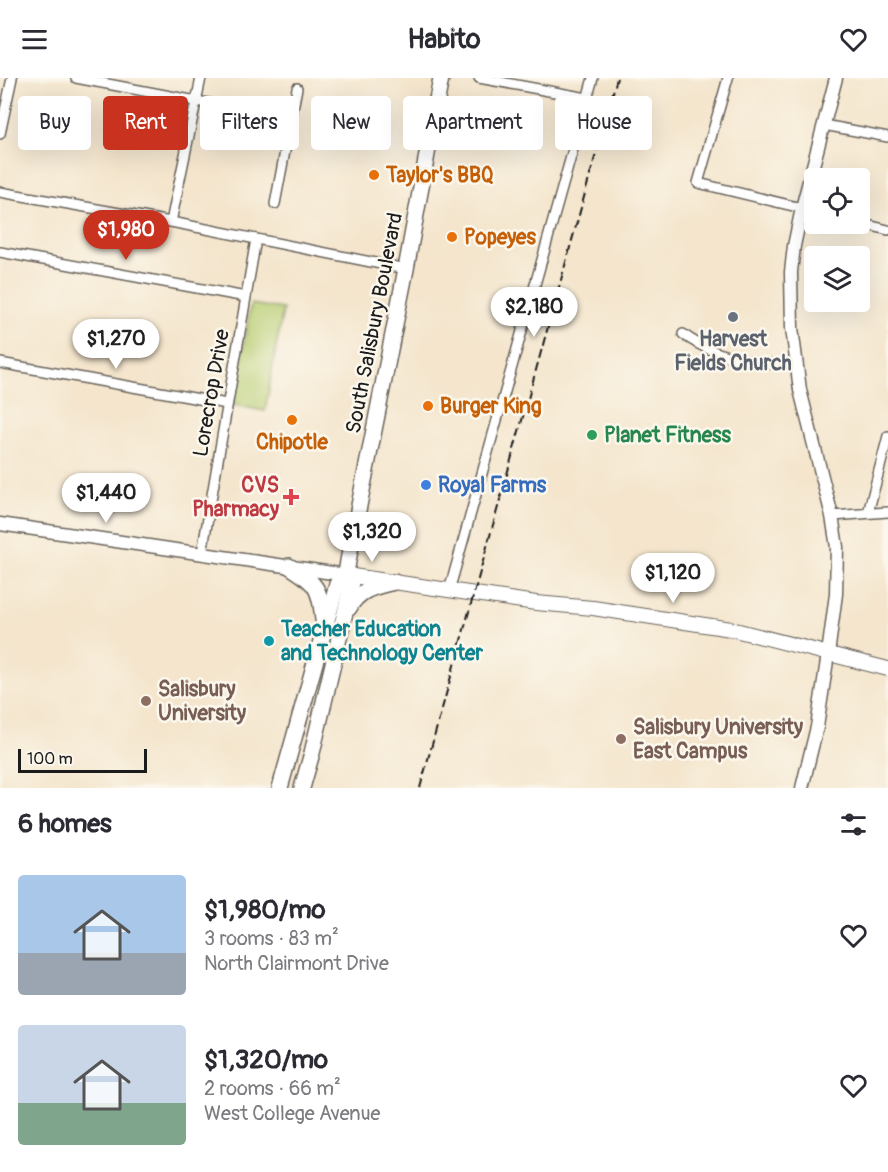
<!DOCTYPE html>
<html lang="en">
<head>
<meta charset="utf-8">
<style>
  body { margin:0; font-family:Pangolin,sans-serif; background:#f2f2f3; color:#2b2b33; height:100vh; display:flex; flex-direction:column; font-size:22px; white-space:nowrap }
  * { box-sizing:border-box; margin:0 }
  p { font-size:20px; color:#7c7c81 }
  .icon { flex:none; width:33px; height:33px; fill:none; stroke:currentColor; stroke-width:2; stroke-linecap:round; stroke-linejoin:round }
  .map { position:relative; height:710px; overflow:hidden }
  .details { display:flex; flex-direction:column; background:#fff; flex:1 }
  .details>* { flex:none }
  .banner { position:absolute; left:18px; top:18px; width:852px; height:54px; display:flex; gap:12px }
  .controls { position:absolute; left:804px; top:90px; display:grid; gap:12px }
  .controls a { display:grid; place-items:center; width:66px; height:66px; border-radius:6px; background:#fff; box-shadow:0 6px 24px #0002; font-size:30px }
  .scale { position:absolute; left:18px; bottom:15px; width:129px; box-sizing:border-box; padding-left:6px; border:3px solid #1c1c1c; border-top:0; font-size:16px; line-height:21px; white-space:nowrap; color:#1c1c1c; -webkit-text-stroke:4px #fbf7ec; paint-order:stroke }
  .price { position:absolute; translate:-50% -51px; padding:0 14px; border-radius:21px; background:#fff; color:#222; font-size:20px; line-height:39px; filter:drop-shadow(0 2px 3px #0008) }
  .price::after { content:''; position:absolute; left:50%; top:36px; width:18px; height:14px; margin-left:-9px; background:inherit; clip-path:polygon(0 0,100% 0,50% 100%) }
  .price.on { background:#c8321e; color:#fff }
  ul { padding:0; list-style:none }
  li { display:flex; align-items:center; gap:18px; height:150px; padding:0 18px }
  li span { display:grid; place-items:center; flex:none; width:168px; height:120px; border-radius:6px; color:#555 }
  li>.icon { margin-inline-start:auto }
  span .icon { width:72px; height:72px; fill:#fffc; stroke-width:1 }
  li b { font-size:26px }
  h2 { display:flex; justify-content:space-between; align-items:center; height:72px; padding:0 18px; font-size:26px }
  .tag { padding:0 21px; border-radius:6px; background:#fff; box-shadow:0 6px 24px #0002; font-size:21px; line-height:54px }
  .tag.on { background:#c8321e; color:#fff }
  header { display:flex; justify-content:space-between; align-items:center; height:78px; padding:0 18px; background:#fff; font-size:27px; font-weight:800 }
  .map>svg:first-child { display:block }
  .green { fill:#b7cd71; stroke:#6a7446; stroke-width:1.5 }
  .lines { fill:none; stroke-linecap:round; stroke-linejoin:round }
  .minor-casing { stroke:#68625a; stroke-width:12 }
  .tertiary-casing { stroke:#68625a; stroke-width:15 }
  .secondary-casing { stroke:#68625a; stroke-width:16 }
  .primary-casing { stroke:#68625a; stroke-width:18 }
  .minor { stroke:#fff; stroke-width:9 }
  .tertiary { stroke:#fff; stroke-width:12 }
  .secondary { stroke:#fff; stroke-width:14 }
  .primary { stroke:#fff; stroke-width:15 }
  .rail { stroke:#1c1c1c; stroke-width:2; stroke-dasharray:9 4.5; stroke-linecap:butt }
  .food-dot { fill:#e8710a; stroke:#fbf7ec; stroke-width:2 }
  .worship-dot { fill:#6b7280; stroke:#fbf7ec; stroke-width:2 }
  .leisure-dot { fill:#2e9e5b; stroke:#fbf7ec; stroke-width:2 }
  .shop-dot { fill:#3f7fe0; stroke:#fbf7ec; stroke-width:2 }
  .health-dot { fill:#e0444e; stroke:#fbf7ec; stroke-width:2 }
  .culture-dot { fill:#0f9aa8; stroke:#fbf7ec; stroke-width:2 }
  .education-dot { fill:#8d6e63; stroke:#fbf7ec; stroke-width:2 }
  .labels { text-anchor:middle; stroke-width:5; stroke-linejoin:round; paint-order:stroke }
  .food-label { font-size:21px; font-weight:bold; fill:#c56008; stroke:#fbf7ec; text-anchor:start }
  .street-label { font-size:21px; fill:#1c1c1c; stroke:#fbf7ec }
  .worship-label { font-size:21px; font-weight:bold; fill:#5b616d; stroke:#fbf7ec }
  .leisure-label { font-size:21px; font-weight:bold; fill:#27864d; stroke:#fbf7ec; text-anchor:start }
  .health-label { font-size:21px; font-weight:bold; fill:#be3a42; stroke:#fbf7ec; text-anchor:end }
  .shop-label { font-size:21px; font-weight:bold; fill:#366cbe; stroke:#fbf7ec; text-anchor:start }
  .culture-label { font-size:21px; font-weight:bold; fill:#0d838f; stroke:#fbf7ec; text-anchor:start }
  .education-label { font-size:21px; font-weight:bold; fill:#785e54; stroke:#fbf7ec; text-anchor:start }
</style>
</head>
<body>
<header><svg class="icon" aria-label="menu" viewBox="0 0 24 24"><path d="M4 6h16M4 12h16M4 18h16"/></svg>Habito<svg class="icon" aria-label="heart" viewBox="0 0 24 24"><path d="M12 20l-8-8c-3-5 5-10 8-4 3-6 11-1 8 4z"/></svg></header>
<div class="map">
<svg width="888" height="710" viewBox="0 0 888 710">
  <rect width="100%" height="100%" fill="#fbf7ec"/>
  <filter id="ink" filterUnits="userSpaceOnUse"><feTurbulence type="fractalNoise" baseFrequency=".0167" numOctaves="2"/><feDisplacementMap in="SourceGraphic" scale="12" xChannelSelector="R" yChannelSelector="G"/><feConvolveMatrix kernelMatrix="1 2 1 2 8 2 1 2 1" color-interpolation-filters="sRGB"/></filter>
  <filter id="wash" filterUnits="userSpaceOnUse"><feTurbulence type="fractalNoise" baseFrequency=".008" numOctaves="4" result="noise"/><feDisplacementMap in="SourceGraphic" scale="24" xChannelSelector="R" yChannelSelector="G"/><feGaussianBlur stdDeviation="1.35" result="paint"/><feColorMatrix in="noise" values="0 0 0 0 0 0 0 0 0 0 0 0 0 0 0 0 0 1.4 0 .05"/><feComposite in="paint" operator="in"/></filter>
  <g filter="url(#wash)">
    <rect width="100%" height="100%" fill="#f4e5cc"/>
    <!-- green -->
    <path class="green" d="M251,226L283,231L265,333L233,327Z"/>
  </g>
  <g filter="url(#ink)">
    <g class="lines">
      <defs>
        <g id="minor">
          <path d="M76,0L291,41"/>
          <path d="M479,0L587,20"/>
          <path d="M728,0L698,105L814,133"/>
          <path d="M824,47L888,59"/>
          <path d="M0,56L12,0"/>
          <path d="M0,114L171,144L406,191"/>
          <path d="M275,126L297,10"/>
          <path d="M171,144L201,0"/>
          <path d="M860,145L888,152"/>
          <path d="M0,174L246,219"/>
          <path d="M683,256C704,272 733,281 758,285C771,287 784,285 797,286"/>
          <path d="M0,285L227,326"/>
          <path d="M868,435L888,358"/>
          <path d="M832,438L888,434"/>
          <path d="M202,475L256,161"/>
          <path d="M449,513L593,0"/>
        </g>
        <g id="tertiary">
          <path d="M0,446L346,497"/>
          <path d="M802,710L817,649L828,576L836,516L837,469L832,438L800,312L792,250L791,194L794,168L802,130L836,0"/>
        </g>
        <path id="secondary" d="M346,497L536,525L593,530L731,551L888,591"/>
        <g id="primary">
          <path d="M289,488C316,505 320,509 323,542"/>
          <path d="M349,530C359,511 375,509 394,504"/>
          <path d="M280,710L337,506L346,497"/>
          <path d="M302,710L312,675L351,509L346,497L348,483L406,191L441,0"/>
        </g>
      </defs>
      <!-- minor casing -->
      <use href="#minor" class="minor-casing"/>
      <!-- tertiary casing -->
      <use href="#tertiary" class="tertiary-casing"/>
      <!-- secondary casing -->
      <use href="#secondary" class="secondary-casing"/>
      <!-- primary casing -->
      <use href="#primary" class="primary-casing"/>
      <!-- minor -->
      <use href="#minor" class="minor"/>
      <!-- tertiary -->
      <use href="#tertiary" class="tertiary"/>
      <!-- secondary -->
      <use href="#secondary" class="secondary"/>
      <!-- primary -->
      <use href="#primary" class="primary"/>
      <!-- rail -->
      <path class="rail" d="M420,710L617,0"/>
    </g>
  </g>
  <!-- markers -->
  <g class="food-dot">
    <circle cx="374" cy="97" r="6"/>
    <circle cx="452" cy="159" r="6"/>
    <circle cx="428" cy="328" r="6"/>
    <circle cx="292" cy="342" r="6"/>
  </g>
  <circle class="worship-dot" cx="733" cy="239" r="6"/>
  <circle class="leisure-dot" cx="592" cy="357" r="6"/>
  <circle class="shop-dot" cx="426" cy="407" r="6"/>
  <path class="health-dot" d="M288 410h6v6h6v6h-6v6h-6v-6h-6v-6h6z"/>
  <circle class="culture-dot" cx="269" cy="563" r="6"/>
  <g class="education-dot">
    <circle cx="146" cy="623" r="6"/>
    <circle cx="621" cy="661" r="6"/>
  </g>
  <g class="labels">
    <!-- food labels -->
    <g class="food-label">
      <text x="386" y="104">Taylor's BBQ</text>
      <text x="464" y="166">Popeyes</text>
      <text x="440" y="335">Burger King</text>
      <text x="292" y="371" text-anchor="middle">Chipotle</text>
    </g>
    <!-- street labels -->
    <g class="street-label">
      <text transform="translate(374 245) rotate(-79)" y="7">South Salisbury Boulevard</text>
      <text transform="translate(211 315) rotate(-80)" y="7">Lorecrop Drive</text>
    </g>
    <!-- worship labels -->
    <g class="worship-label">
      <text x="733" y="268">Harvest<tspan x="733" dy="24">Fields Church</tspan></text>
    </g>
    <!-- leisure labels -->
    <g class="leisure-label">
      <text x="604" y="364">Planet Fitness</text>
    </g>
    <!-- health labels -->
    <g class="health-label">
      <text x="279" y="414">CVS<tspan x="279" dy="24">Pharmacy</tspan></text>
    </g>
    <!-- shop labels -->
    <g class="shop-label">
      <text x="438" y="414">Royal Farms</text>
    </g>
    <!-- culture labels -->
    <g class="culture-label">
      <text x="281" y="558">Teacher Education<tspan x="281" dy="24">and Technology Center</tspan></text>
    </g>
    <!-- education labels -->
    <g class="education-label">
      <text x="158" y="618">Salisbury<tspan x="158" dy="24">University</tspan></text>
      <text x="633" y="656">Salisbury University<tspan x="633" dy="24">East Campus</tspan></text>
    </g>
  </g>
</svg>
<div class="controls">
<a><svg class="icon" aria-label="locate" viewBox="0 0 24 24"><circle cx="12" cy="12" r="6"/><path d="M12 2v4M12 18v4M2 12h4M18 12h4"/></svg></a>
<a><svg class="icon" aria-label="layers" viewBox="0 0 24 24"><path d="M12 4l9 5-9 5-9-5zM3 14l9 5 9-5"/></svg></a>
</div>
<div class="scale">100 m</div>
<b class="price on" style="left:126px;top:183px">$1,980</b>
<b class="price" style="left:534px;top:260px">$2,180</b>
<b class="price" style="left:116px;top:292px">$1,270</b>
<b class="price" style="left:106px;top:446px">$1,440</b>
<b class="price" style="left:372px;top:485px">$1,320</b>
<b class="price" style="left:673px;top:526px">$1,120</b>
<div class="banner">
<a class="tag">Buy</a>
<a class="tag on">Rent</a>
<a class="tag">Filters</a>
<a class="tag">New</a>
<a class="tag">Apartment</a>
<a class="tag">House</a>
</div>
</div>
<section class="details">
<h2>6 homes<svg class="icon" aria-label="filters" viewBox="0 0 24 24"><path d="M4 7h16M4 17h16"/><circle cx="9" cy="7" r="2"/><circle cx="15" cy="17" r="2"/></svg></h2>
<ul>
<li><span style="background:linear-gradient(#a9c7e8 65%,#9aa5b1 0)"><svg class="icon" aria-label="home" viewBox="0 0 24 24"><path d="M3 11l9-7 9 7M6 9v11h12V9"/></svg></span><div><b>$1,980/mo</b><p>3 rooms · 83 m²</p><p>North Clairmont Drive</p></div><svg class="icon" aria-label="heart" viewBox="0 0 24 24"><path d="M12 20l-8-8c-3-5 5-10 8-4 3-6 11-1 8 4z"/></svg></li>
<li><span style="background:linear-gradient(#c9d6e8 65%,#7fa58c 0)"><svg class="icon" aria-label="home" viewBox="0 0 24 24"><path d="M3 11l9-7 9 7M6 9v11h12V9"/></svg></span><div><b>$1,320/mo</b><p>2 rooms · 66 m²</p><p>West College Avenue</p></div><svg class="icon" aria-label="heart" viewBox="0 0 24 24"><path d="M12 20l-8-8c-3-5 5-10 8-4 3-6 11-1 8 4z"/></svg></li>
</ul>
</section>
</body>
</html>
